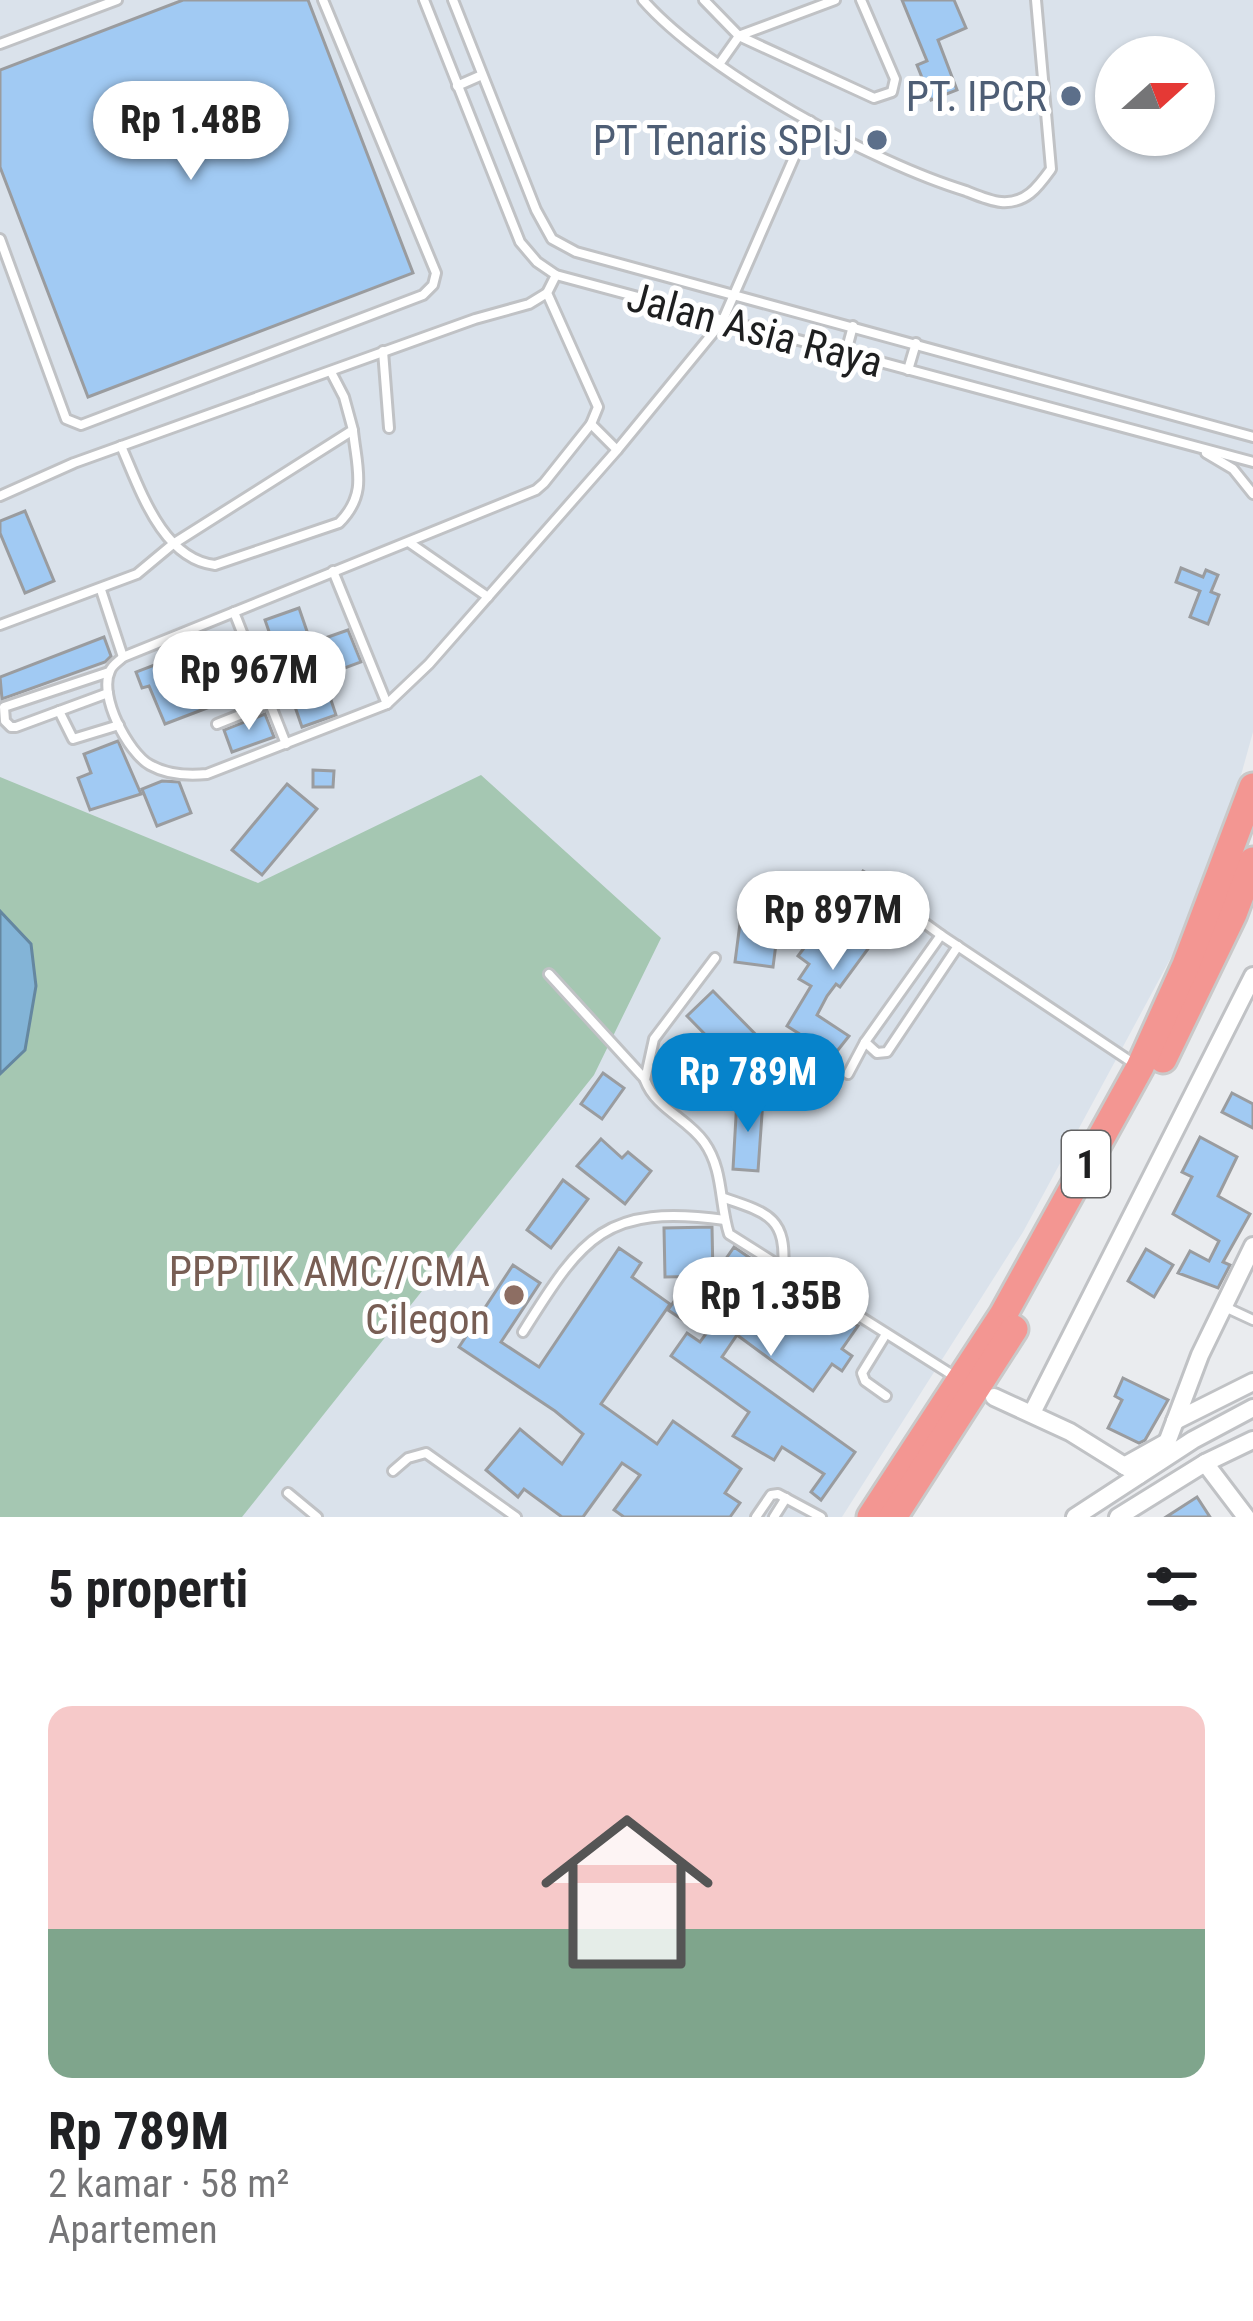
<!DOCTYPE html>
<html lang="id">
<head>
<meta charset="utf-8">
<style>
  body { margin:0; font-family:"Roboto Condensed",sans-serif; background:#f2f2f2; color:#202124; height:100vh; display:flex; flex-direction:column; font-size:45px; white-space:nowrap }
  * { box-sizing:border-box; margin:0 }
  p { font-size:39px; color:#757577 }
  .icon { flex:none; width:66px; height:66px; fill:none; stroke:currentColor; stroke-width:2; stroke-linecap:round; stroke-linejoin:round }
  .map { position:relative; height:1517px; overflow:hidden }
  .sheet { display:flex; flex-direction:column; background:#fff; flex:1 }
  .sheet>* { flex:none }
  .needle { width:78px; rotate:69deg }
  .buttons { position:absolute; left:1095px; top:36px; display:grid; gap:24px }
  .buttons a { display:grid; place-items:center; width:120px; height:120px; border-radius:50%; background:#fff; box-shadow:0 3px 9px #0004; font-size:60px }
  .price { position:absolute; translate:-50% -102px; padding:0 27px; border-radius:42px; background:#fff; color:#222; font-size:39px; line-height:78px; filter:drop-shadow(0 3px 6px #0008) }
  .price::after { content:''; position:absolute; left:50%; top:72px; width:36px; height:27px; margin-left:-18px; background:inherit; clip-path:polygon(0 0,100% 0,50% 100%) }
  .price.on { background:#0683cb; color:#fff }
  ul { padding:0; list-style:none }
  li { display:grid; align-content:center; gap:24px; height:636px; padding:0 48px }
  li span { display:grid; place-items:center; height:372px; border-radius:24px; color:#555 }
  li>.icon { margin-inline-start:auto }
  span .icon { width:216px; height:216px; fill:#fffc; stroke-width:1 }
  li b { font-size:51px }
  h2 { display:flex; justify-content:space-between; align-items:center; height:144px; padding:0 48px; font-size:51px }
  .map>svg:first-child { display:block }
  .built { fill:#dae2eb; fill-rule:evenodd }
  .green { fill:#a5c7b2 }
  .water { fill:#83b4d7; stroke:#6587a0; stroke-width:3 }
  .building { fill:#a1caf3; stroke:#9a9c9f; stroke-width:3 }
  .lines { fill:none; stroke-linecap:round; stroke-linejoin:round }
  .service-casing { stroke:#c0c2c5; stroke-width:14 }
  .minor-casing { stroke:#c0c2c5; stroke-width:22 }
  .trunk-casing { stroke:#c9c9c9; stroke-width:33 }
  .service { stroke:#fff; stroke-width:8 }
  .minor { stroke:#fff; stroke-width:16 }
  .trunk { stroke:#f39692; stroke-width:27 }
  .service-dot { fill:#5c6f8a; stroke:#fff; stroke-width:4.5 }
  .education-dot { fill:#8d6e63; stroke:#fff; stroke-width:4.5 }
  .labels { text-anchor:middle; stroke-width:10; stroke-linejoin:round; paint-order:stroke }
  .shield { fill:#fff; stroke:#626263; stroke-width:3 }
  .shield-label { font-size:39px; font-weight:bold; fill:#1e1f20 }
  .service-label { font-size:42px; fill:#4e5e75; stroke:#fff; text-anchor:end }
  .street-label { font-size:42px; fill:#1e1f20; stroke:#fff }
  .education-label { font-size:42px; fill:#785e54; stroke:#fff; text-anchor:end }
</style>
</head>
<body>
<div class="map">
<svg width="1253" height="1517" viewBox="0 0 1253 1517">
  <rect width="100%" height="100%" fill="#eaecef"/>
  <!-- built -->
  <path class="built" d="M0,0H1253V732L1238,786L1181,939L1023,1232L842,1517H0ZM1116,57H1194V135H1116Z"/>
  <!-- green -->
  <path class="green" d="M481,775L661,938L594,1075L242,1517H0V777L258,883Z"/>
  <!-- water -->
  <path class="water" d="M0,911L31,944L36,986L25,1050L0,1074Z"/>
  <!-- building -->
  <g class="building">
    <path d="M183,0H308L413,273L88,397L0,167V70Z"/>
    <path d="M902,0H954L966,28L938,40L957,90L931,100L917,65L927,61Z"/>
    <path d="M25,511L54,581L25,593L0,533V521Z"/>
    <path d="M1181,568L1203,577L1206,570L1218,575L1211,592L1219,595L1208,624L1190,617L1200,591L1176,582Z"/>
    <path d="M299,608L311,643L348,630L361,662L323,676L336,715L302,727L265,620Z"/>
    <path d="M104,637L111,656L105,662L2,699L0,677Z"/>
    <path d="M209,644L219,670L239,664L249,692L165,724L149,686L142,688L136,672Z"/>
    <path d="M265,714L274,737L232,752L224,730Z"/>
    <path d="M118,741L141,794L90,810L78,778L91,773L84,754Z"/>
    <path d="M313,770L334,771L333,787H313Z"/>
    <path d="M162,781L179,782L191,813L157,826L142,789Z"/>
    <path d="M287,784L317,809L262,875L232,850Z"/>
    <path d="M863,871L886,885L871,911L887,923L840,987L836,984L827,996L817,1015L849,1036L808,1088L786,1071L809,1040L787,1026L811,986L799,979L809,964L798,956L846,892L849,895Z"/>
    <path d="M742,908L780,913L773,967L735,962Z"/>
    <path d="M713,991L765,1044L739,1069L687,1016Z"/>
    <path d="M603,1073L624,1088L602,1119L581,1104Z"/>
    <path d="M1232,1093L1253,1104V1128L1222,1112Z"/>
    <path d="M737,1099L763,1100L758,1171L733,1169Z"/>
    <path d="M1200,1137L1237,1157L1218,1196L1250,1214L1223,1262L1230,1265L1218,1288L1178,1273L1190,1251L1209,1261L1219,1241L1173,1214L1192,1177L1182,1172Z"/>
    <path d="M601,1139L622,1158L628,1152L651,1171L625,1204L577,1166Z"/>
    <path d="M563,1180L588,1199L551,1248L527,1230Z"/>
    <path d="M712,1227L713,1276L665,1277L664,1228Z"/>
    <path d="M734,1247L811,1300L813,1297L858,1326L842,1349L852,1356L842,1371L832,1364L813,1391L737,1335L722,1357L855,1452L821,1500L811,1492L824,1474L782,1447L774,1460L733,1436L749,1412L671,1356L687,1333L700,1342L716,1320L694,1305Z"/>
    <path d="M619,1248L641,1263L632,1277L670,1304L601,1404L657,1444L673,1421L741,1469L725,1493L740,1503L730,1517H624L614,1510L640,1475L622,1463L583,1517H562L524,1489L518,1497L486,1470L520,1429L562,1464L583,1434L555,1411L459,1347L513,1265L540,1283L501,1342L539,1367Z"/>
    <path d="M1146,1249L1173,1265L1154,1297L1128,1281Z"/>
    <path d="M677,1297L695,1309L686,1322L668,1310Z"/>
    <path d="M1123,1378L1168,1400L1145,1440L1139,1443L1108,1428L1122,1400L1115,1396Z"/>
    <path d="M1197,1497L1210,1517H1166Z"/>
  </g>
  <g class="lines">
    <defs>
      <g id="service">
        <path d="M424,0L520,242L537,262L556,275L1253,462"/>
        <path d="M453,0L536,210L552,239L576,252L1253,437"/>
        <path d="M643,0C706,72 873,163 966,191C976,195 990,201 1001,202C1026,204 1038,187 1051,169L1036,0"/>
        <path d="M704,0L739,36L720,63"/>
        <path d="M741,35L835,0"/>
        <path d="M739,36L874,98L892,92L895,79L861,0"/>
        <path d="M0,44L117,0"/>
        <path d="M457,86L482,75"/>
        <path d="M0,239L66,419L81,425L423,295L433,285L436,273L323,0"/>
        <path d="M556,275L547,293L598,407L591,424L544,483L536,490L123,657C118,662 112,665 110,671C98,695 128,753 150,765C168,775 187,776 207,774L387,704L429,664L617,450L722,322L810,121"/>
        <path d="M383,351L389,428"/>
        <path d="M846,352L853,326"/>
        <path d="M908,370L916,343"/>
        <path d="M591,424L617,450"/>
        <path d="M121,446C140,489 162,559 215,565L339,523C368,494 357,469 353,431"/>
        <path d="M1206,453L1233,469L1253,494"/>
        <path d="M0,496L74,463L475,319L529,304L547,293"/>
        <path d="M410,543L488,597"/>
        <path d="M333,571L387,704"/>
        <path d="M101,590L123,657"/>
        <path d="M234,612L286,744"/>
        <path d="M0,625L137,574L173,544L353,430L344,397L331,372"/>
        <path d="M108,693L16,727H11L5,721L4,707L109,672"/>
        <path d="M59,711L73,739L119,725"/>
        <path d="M217,724L270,703"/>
        <path d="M894,901L941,935"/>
        <path d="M715,958L654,1039L645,1080C656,1109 687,1118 704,1142C724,1170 719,1203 729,1234L954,1376"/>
        <path d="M549,974L644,1078"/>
        <path d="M865,1042L877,1053L887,1052L958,946"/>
        <path d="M848,1074L865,1042L941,935L1133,1063"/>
        <path d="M724,1198C769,1213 787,1218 783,1270"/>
        <path d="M1225,1307L1253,1320"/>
        <path d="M523,1332C583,1236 605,1204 725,1220"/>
        <path d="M886,1396L865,1381L862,1373L886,1334"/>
        <path d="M393,1471L408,1458L426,1453L516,1517"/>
        <path d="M288,1493L317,1517"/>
        <path d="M756,1517L771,1495L778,1494L821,1517"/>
        <path d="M774,1517L786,1498"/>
      </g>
      <g id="minor">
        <path d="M994,1397L1070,1432L1139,1475"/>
        <path d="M1032,1413L1253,976"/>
        <path d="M1175,1421L1253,1382"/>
        <path d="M1160,1461L1200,1355L1253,1246"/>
        <path d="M1205,1463L1246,1517"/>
        <path d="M1124,1466L1167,1442"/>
        <path d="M1075,1517L1193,1440L1253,1408"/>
        <path d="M1118,1517L1205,1463L1253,1440"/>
      </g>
      <g id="trunk">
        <path d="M1163,1059L1233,914L1253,861"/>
        <path d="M871,1517L1003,1315L1140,1067L1186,965L1253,787"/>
        <path d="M893,1517L1014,1329"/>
      </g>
    </defs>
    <!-- service casing -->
    <use href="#service" class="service-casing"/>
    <!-- minor casing -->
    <use href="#minor" class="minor-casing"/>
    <!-- trunk casing -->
    <use href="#trunk" class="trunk-casing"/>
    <!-- service -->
    <use href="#service" class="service"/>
    <!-- minor -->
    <use href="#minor" class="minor"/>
    <!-- trunk -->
    <use href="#trunk" class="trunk"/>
  </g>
  <!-- markers -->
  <g class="service-dot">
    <circle cx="1071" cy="96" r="12"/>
    <circle cx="877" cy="140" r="12"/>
  </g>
  <circle class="education-dot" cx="514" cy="1295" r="12"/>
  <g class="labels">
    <!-- shield labels -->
    <rect class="shield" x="1062" y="1131" width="48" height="66" rx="9"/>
    <g class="shield-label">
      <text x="1086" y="1178">1</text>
    </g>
    <!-- service labels -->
    <g class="service-label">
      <text x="1047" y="111">PT. IPCR</text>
      <text x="853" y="155">PT Tenaris SPIJ</text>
    </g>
    <!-- street labels -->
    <g class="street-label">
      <text transform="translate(755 329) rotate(15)" y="15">Jalan Asia Raya</text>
    </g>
    <!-- education labels -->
    <g class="education-label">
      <text x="490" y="1286">PPPTIK AMC//CMA<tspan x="490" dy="48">Cilegon</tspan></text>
    </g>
  </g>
</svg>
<div class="buttons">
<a><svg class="needle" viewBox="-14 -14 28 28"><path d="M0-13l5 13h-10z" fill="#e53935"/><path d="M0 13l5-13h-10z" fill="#757577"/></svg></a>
</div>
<b class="price" style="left:191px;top:183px">Rp 1.48B</b>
<b class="price" style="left:249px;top:733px">Rp 967M</b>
<b class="price" style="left:833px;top:973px">Rp 897M</b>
<b class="price on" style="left:748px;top:1135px">Rp 789M</b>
<b class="price" style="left:771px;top:1359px">Rp 1.35B</b>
</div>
<section class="sheet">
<h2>5 properti<svg class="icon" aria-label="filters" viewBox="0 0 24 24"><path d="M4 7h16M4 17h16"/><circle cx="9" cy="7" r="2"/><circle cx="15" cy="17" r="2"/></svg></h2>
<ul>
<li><span style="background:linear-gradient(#f6c9c9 60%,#7fa58c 0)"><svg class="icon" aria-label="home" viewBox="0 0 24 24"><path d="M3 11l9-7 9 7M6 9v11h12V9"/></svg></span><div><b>Rp 789M</b><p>2 kamar · 58 m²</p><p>Apartemen</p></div></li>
</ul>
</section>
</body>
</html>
